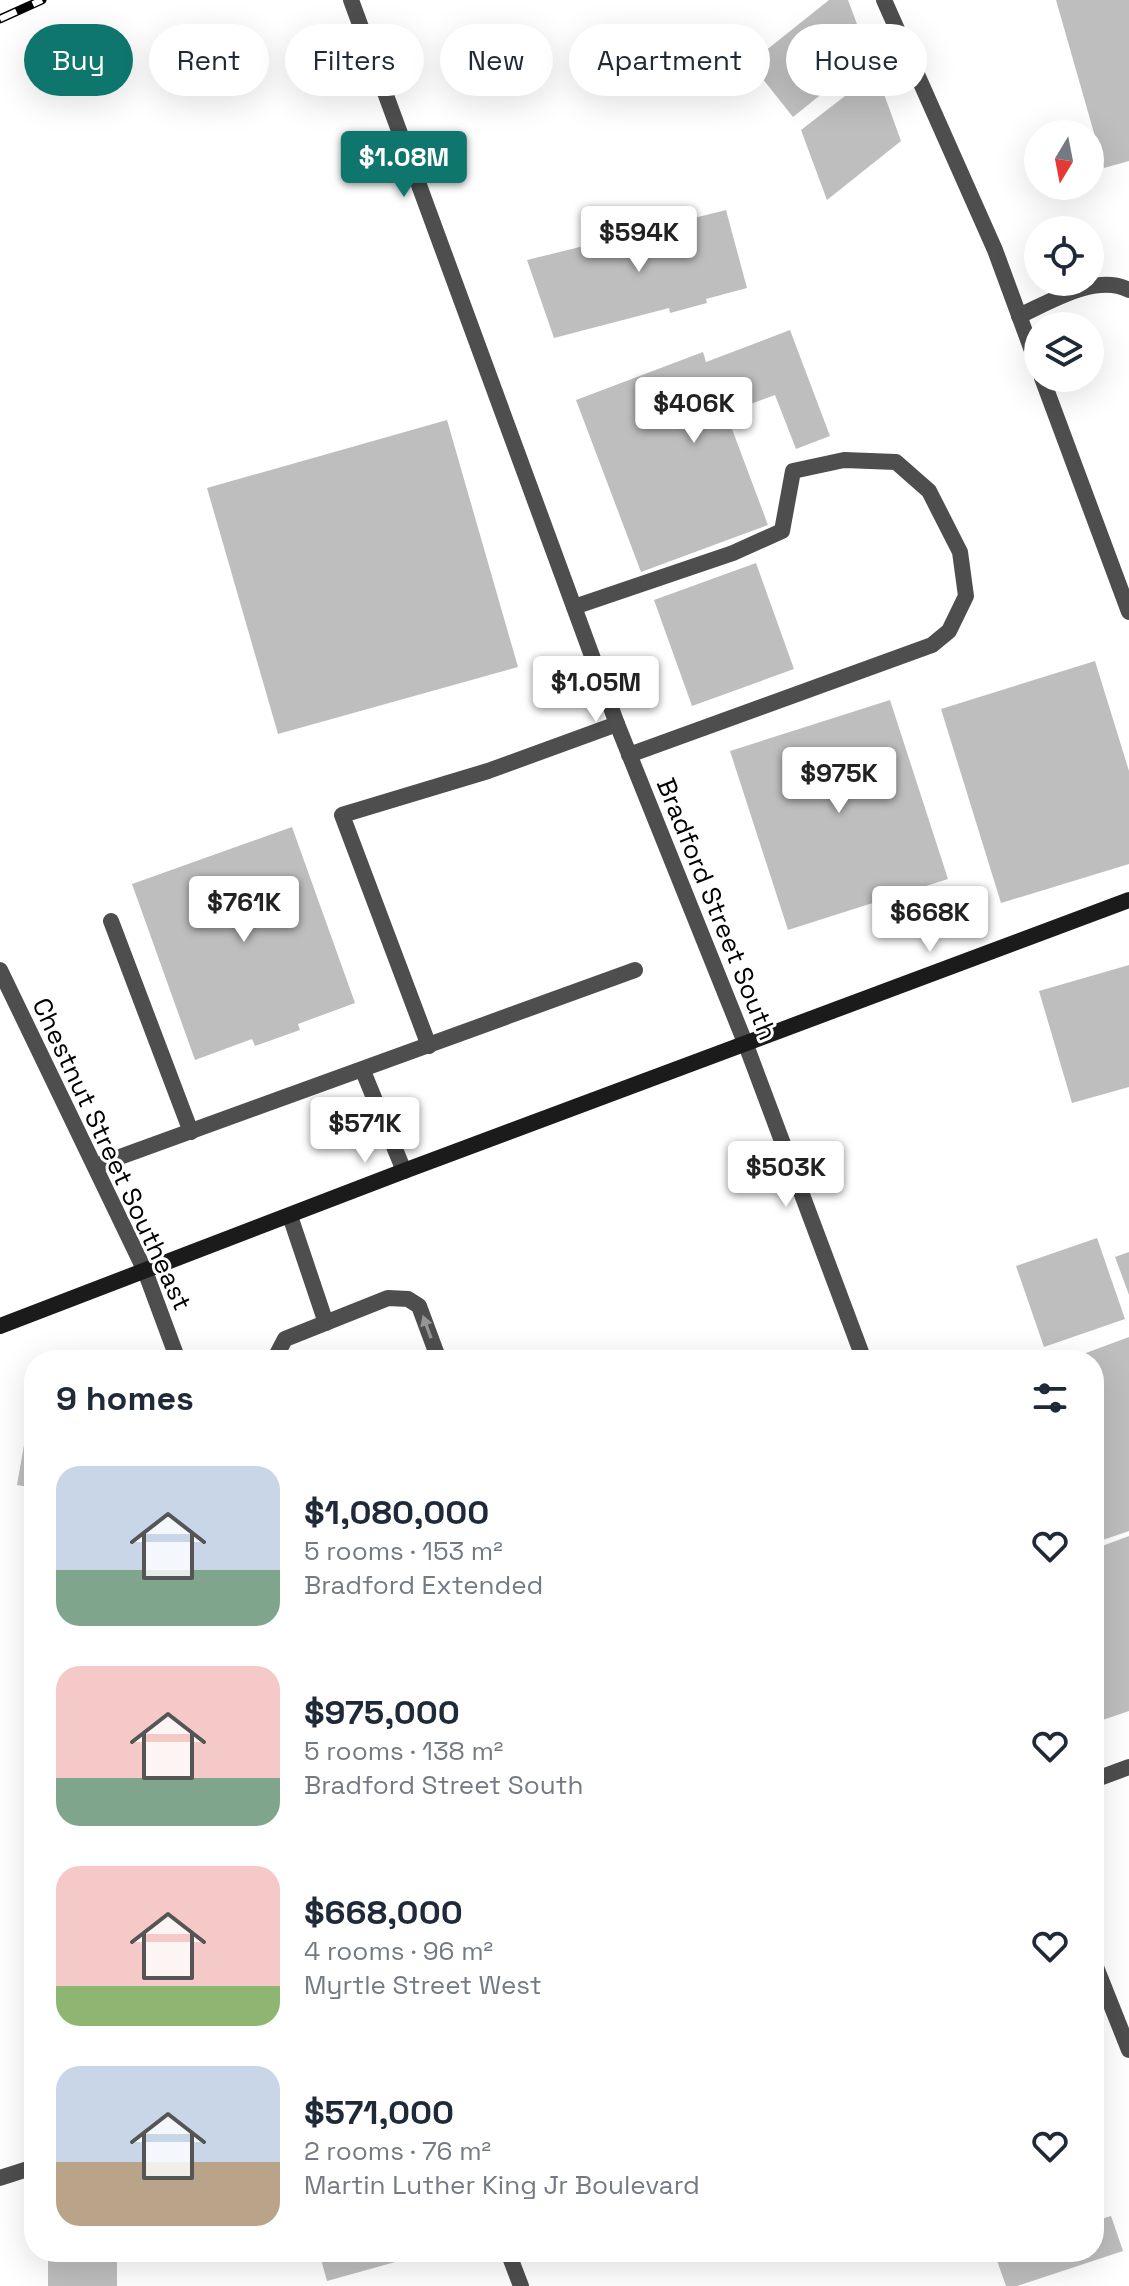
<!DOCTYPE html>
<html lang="en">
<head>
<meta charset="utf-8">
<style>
  body { margin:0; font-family:"Space Grotesk",sans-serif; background:#f2f2f3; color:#1f2937; height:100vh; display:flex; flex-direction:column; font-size:30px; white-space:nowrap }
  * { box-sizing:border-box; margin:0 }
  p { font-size:26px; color:#747a83 }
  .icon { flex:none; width:44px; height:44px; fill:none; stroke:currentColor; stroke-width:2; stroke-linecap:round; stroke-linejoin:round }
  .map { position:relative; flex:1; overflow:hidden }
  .side { position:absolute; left:24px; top:1350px; width:1080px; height:912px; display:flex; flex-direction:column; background:#fff; border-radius:32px; box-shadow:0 8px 32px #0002 }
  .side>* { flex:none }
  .guide { position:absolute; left:24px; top:24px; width:1082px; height:72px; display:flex; gap:16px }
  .needle { width:52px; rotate:190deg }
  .controls { position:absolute; left:1024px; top:120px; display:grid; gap:16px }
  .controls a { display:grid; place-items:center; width:80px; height:80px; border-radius:50%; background:#fff; box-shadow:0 8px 32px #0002; font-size:40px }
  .price { position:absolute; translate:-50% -68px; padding:0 18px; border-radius:8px; background:#fff; color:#222; font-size:26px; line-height:52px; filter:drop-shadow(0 2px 4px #0008) }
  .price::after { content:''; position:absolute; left:50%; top:48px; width:24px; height:18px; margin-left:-12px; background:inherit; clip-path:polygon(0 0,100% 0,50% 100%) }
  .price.on { background:#0f766e; color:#fff }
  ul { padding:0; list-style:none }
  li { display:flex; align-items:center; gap:24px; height:200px; padding:0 32px }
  li span { display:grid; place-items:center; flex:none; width:224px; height:160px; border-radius:24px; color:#555 }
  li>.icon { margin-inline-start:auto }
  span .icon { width:96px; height:96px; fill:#fffc; stroke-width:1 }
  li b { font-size:34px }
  h2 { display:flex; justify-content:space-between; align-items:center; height:96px; padding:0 32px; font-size:34px }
  .chip { padding:0 28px; border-radius:36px; background:#fff; box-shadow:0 8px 32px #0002; font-size:28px; line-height:72px }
  .chip.on { background:#0f766e; color:#fff }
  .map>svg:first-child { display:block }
  .building { fill:#bebebe }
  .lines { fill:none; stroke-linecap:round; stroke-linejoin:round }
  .service { stroke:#4e4e4e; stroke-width:16 }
  .minor { stroke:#4e4e4e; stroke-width:16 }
  .tertiary { stroke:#4e4e4e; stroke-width:16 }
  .secondary { stroke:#1b1b1b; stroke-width:16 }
  .rail-casing { stroke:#000; stroke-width:9 }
  .rail { stroke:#fff; stroke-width:6; stroke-dasharray:18; stroke-linecap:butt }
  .oneway { fill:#959595 }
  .labels { text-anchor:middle; stroke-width:6; stroke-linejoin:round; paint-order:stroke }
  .street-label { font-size:26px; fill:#000; stroke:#fff }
</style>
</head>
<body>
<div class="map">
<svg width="1129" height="2286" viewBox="0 0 1129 2286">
  <rect width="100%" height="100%" fill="#fff"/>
  <!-- building -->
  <g class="building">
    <path d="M829,0H848L869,56L793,117L750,63Z"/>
    <path d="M1056,0H1129V161L1104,168Z"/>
    <path d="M876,72L901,141L827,200L801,130Z"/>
    <path d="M726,210L747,288L706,299L707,303L670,313L669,308L554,338L527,260L584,246L583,242L593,239L594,243Z"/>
    <path d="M790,330L830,436L796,449L775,395L726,413L768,525L641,572L576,400L703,352L706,362Z"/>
    <path d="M447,420L518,667L278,734L207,488Z"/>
    <path d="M756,563L794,669L692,706L654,600Z"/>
    <path d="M1095,661L1129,771V864L1001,903L941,709Z"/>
    <path d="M890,700L948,879L788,930L730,751Z"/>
    <path d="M292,827L355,1003L298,1024L300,1030L255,1046L252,1039L195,1060L132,884Z"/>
    <path d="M1129,965V1087L1072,1103L1039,991Z"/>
    <path d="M1097,1238L1125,1319L1044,1347L1016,1266Z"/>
    <path d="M1129,1252V1295L1115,1257Z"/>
    <path d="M1129,1337V1531L1094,1543V1360H1067Z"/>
    <path d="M32,1399H34V1488L17,1485Z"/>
    <path d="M1129,1536V1711L1094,1723V1549Z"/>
    <path d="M1111,2216L1123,2251L1017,2286H1006L995,2255L1004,2252H1094V2221Z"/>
    <rect x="48" y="2252" width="69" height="34"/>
    <path d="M319,2252H404L406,2259L327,2281Z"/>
  </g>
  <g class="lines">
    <!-- service -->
    <g class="service">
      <path d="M1019,316C1050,302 1096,273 1129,290"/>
      <path d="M574,607L733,553L782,531L793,471L844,460L896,462L929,491L960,552L966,596L949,631L932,645L629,755"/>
      <path d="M111,921L191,1132"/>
      <path d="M429,1046L342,815L488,771L617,724"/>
      <path d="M363,1071L404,1171"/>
      <path d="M95,1166L635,970"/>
      <path d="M290,1216L326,1323"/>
      <path d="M274,1360L285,1339L388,1298L408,1299L419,1306L439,1360"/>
    </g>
    <!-- minor -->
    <g class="minor">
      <path d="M884,0L995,250L1038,367"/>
      <path d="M1042,378L1129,612"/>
      <path d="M0,970L145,1271L178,1360"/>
      <path d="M1094,1780L1129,1767"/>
      <path d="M0,2178L34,2167"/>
      <path d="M508,2252L521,2286"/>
    </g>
    <!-- tertiary -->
    <g class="tertiary">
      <path d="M351,0L617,724L746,1045L864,1360"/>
      <path d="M1094,1962L1129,2050"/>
    </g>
    <!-- secondary -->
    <path class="secondary" d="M0,1326L404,1171L1129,900"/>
    <defs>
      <path id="rail" d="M0,19L42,0"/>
    </defs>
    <!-- rail casing -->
    <use href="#rail" class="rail-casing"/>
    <!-- rail -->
    <use href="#rail" class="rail"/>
  </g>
  <!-- one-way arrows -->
  <defs><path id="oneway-solid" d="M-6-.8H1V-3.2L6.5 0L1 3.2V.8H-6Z" transform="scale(2)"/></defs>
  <use class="oneway" href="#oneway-solid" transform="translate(427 1327) rotate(-110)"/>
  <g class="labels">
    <!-- street labels -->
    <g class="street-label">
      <text transform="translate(717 909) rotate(68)" y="9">Bradford Street South</text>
      <text transform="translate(112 1154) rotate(65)" y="9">Chestnut Street Southeast</text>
    </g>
  </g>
</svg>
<div class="controls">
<a><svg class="needle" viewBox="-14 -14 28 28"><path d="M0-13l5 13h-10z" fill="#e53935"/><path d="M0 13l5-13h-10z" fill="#747a83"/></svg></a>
<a><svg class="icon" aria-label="locate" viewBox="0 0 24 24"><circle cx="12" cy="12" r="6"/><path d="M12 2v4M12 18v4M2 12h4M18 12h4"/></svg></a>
<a><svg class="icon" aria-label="layers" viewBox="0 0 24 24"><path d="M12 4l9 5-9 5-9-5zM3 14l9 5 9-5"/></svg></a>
</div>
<b class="price on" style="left:404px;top:199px">$1.08M</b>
<b class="price" style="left:639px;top:274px">$594K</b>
<b class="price" style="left:694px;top:445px">$406K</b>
<b class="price" style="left:596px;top:724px">$1.05M</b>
<b class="price" style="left:839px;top:815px">$975K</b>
<b class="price" style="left:244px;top:944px">$761K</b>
<b class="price" style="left:930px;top:954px">$668K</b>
<b class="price" style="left:365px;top:1165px">$571K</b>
<b class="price" style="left:786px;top:1209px">$503K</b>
<div class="guide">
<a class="chip on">Buy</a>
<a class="chip">Rent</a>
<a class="chip">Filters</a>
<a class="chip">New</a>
<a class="chip">Apartment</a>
<a class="chip">House</a>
</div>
<section class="side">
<h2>9 homes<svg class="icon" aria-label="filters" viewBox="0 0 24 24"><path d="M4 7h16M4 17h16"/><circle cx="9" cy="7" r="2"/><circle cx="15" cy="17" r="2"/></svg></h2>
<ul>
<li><span style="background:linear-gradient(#c9d6e8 65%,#7fa58c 0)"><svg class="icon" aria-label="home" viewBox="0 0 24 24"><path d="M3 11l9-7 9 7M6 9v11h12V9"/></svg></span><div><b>$1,080,000</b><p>5 rooms · 153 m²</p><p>Bradford Extended</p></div><svg class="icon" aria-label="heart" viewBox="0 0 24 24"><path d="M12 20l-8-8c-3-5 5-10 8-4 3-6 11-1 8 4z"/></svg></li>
<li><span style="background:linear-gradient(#f6c9c9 70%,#7fa58c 0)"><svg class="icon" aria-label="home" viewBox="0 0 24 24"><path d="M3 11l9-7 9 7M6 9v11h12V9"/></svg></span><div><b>$975,000</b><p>5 rooms · 138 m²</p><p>Bradford Street South</p></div><svg class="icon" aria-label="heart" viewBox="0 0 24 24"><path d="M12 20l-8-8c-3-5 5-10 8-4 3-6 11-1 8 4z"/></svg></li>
<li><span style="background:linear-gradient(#f6c9c9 75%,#8fb573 0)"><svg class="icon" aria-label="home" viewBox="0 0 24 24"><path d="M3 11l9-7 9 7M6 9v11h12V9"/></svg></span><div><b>$668,000</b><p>4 rooms · 96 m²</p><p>Myrtle Street West</p></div><svg class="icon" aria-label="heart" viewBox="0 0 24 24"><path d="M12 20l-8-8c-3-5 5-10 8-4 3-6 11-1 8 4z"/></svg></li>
<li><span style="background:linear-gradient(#c9d6e8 60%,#b9a48a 0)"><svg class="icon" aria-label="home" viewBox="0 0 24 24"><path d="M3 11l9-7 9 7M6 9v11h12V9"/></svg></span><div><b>$571,000</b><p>2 rooms · 76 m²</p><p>Martin Luther King Jr Boulevard</p></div><svg class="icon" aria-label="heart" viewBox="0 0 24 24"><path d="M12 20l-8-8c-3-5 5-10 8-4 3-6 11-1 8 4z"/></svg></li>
</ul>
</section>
</div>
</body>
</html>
